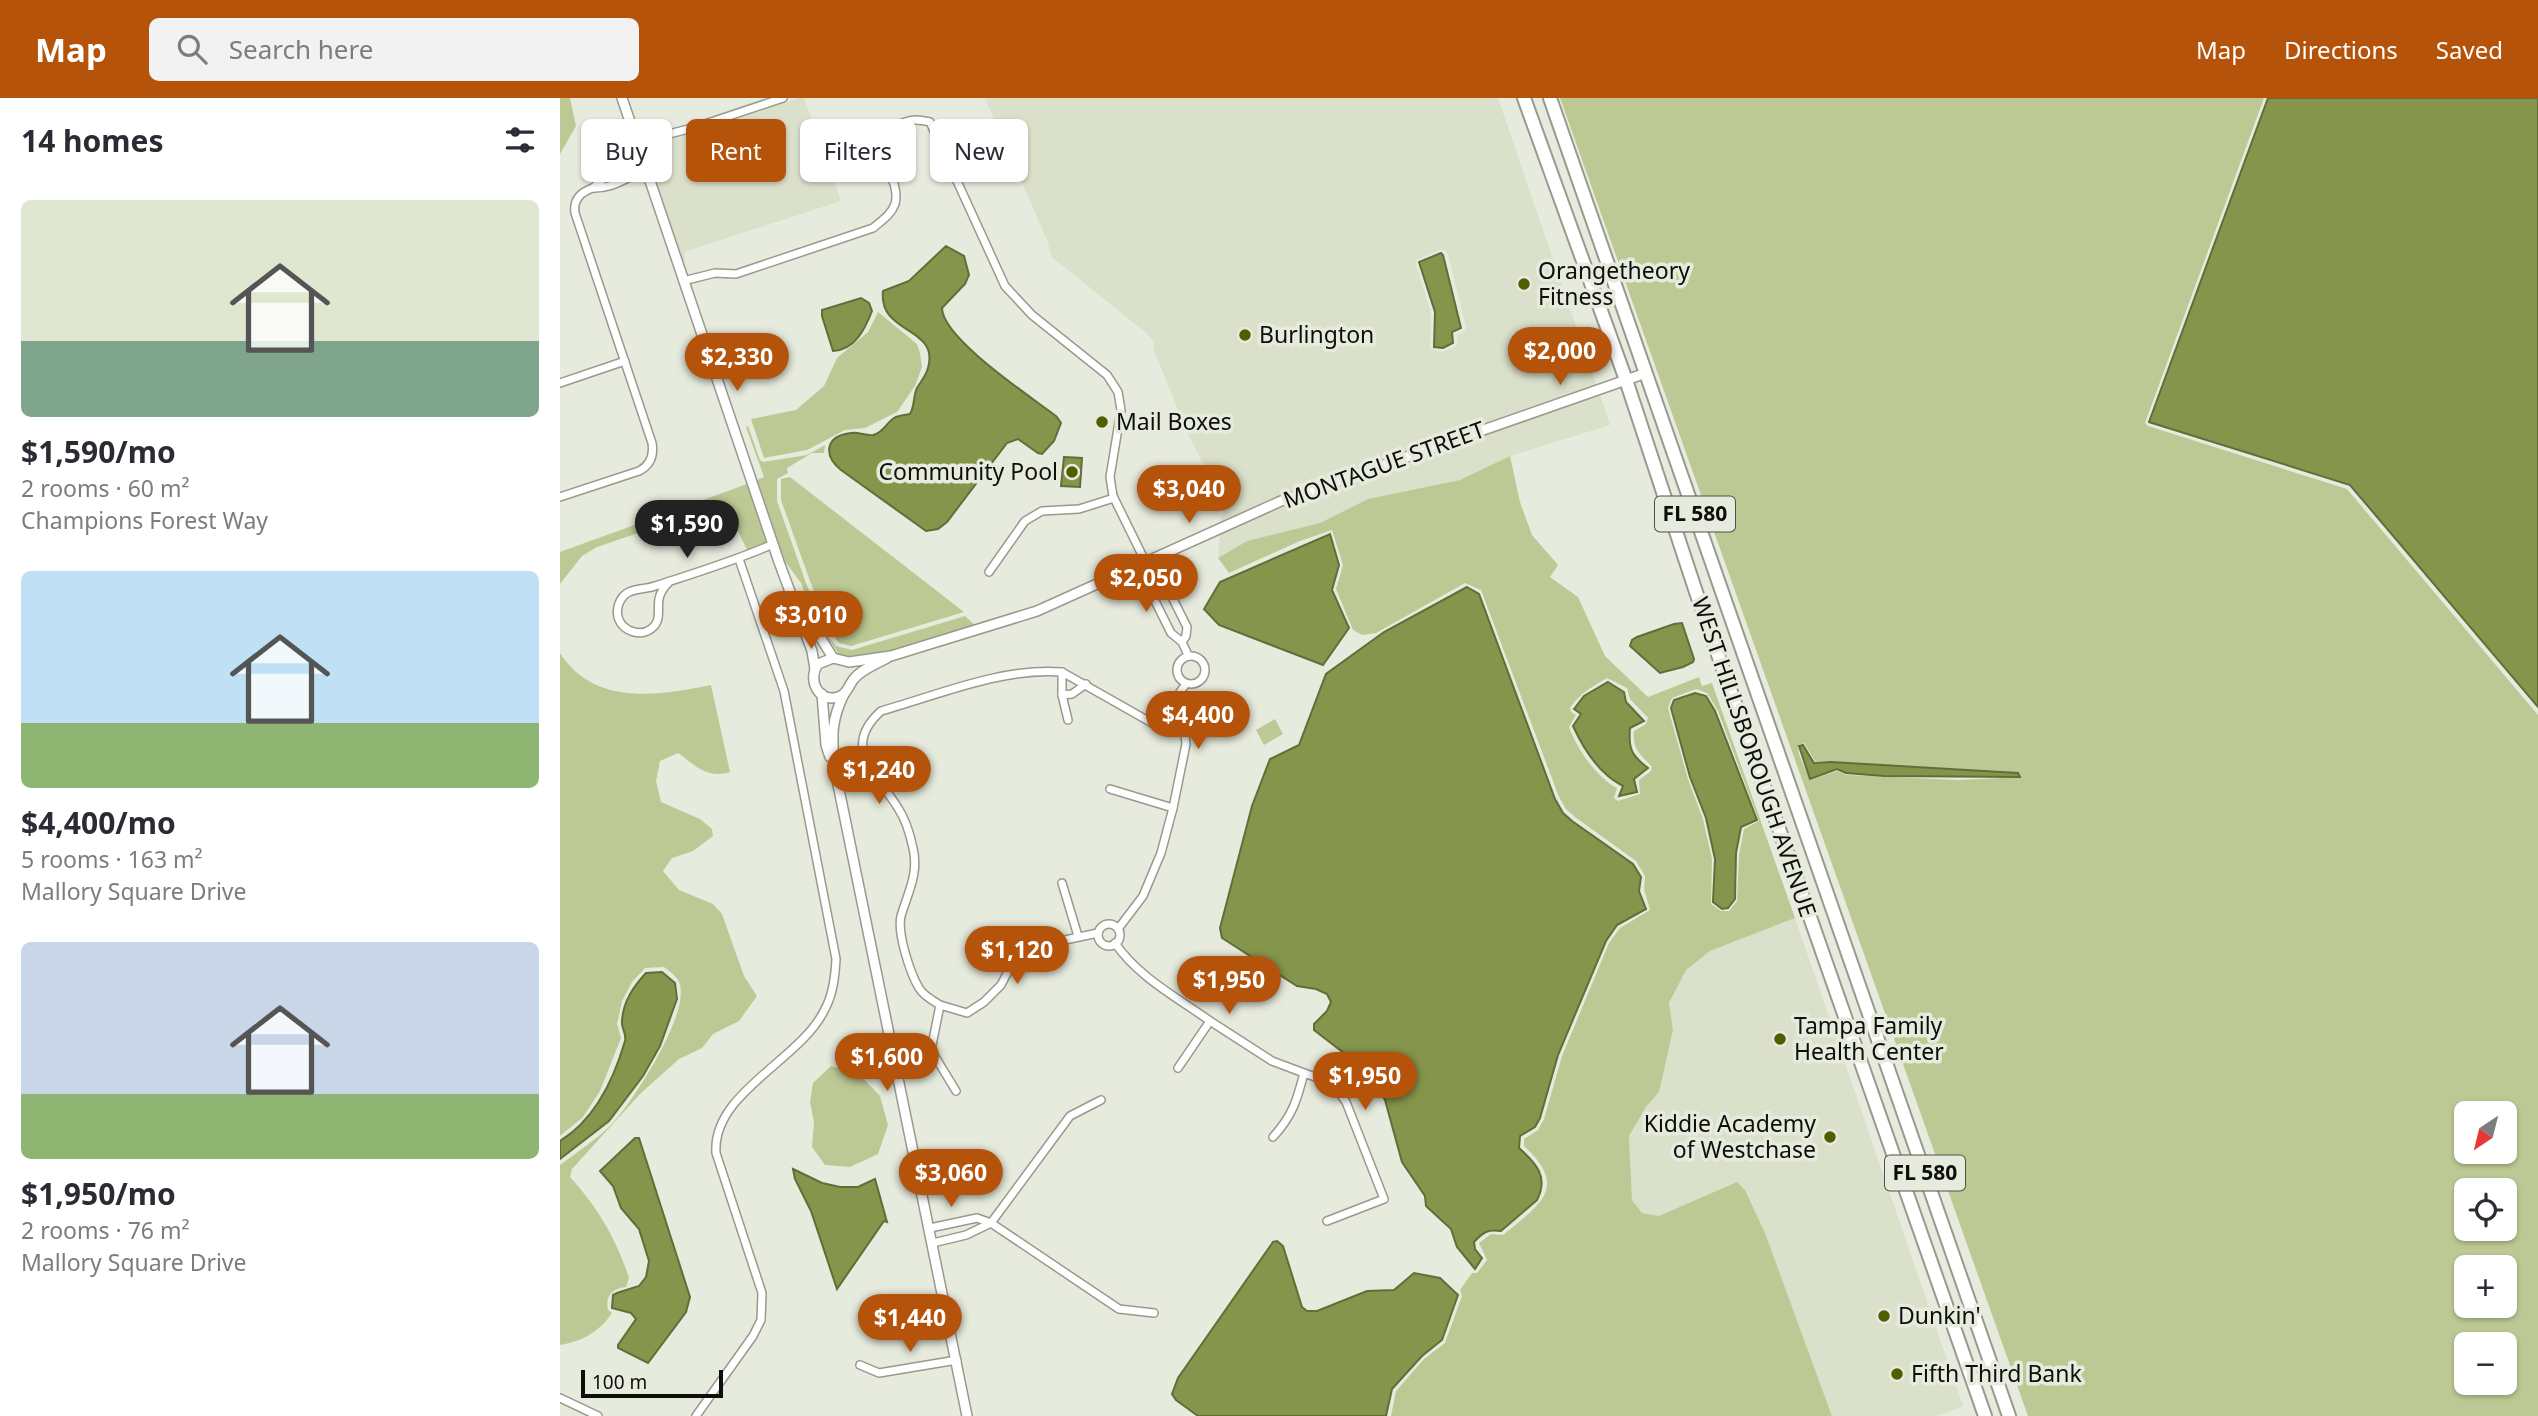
<!DOCTYPE html>
<html lang="en">
<head>
<meta charset="utf-8">
<style>
  body { margin:0; font-family:"Noto Sans",sans-serif; background:#f2f2f3; color:#2b2b33; height:100vh; display:flex; flex-direction:column; font-size:26px; white-space:nowrap }
  * { box-sizing:border-box; margin:0 }
  p { font-size:23px; color:#7c7c81 }
  .icon { flex:none; width:38px; height:38px; fill:none; stroke:currentColor; stroke-width:2; stroke-linecap:round; stroke-linejoin:round }
  .map { position:relative; flex:1; overflow:hidden }
  .side { display:flex; flex-direction:column; background:#fff; width:560px }
  .side>* { flex:none }
  .hud { position:absolute; left:21px; top:21px; width:665px; height:63px; display:flex; gap:14px }
  .needle { width:46px; rotate:215deg }
  .buttons { position:absolute; left:1894px; top:1003px; display:grid; gap:14px }
  .buttons a { display:grid; place-items:center; width:63px; height:63px; border-radius:10px; background:#fff; box-shadow:0 2px 5px #0004; font-size:35px }
  .scale { position:absolute; left:21px; bottom:18px; width:142px; box-sizing:border-box; padding-left:7px; border:4px solid #0d0f0a; border-top:0; font-size:19px; line-height:24px; white-space:nowrap; color:#0d0f0a; -webkit-text-stroke:5px #e7ebdd; paint-order:stroke }
  .price { position:absolute; translate:-50% -60px; padding:0 16px; border-radius:24px; background:#b45309; color:#fff; font-size:23px; line-height:46px; filter:drop-shadow(0 2px 4px #0008) }
  .price::after { content:''; position:absolute; left:50%; top:42px; width:21px; height:16px; margin-left:-10px; background:inherit; clip-path:polygon(0 0,100% 0,50% 100%) }
  .price.selected { background:#222; color:#fff }
  ul { padding:0; list-style:none }
  li { display:grid; align-content:center; gap:14px; height:371px; padding:0 21px }
  li span { display:grid; place-items:center; height:217px; border-radius:10px; color:#555 }
  li>.icon { margin-inline-start:auto }
  span .icon { width:126px; height:126px; fill:#fffc; stroke-width:1 }
  li b { font-size:30px }
  h2 { display:flex; justify-content:space-between; align-items:center; height:84px; padding:0 21px; font-size:30px }
  .chip { padding:0 24px; border-radius:10px; background:#fff; box-shadow:0 2px 5px #0004; font-size:24px; line-height:63px }
  .chip.selected { background:#b45309; color:#fff }
  header { display:flex; align-items:center; gap:42px; box-sizing:border-box; height:98px; padding:0 35px; background:#b45309; color:#fff }
  header strong { font-size:33px }
  nav { display:flex; gap:38px; margin-inline-start:auto; font-size:24px }
  .search { width:490px; height:63px; background:#f2f2f3; display:flex; align-items:center; gap:18px; box-sizing:border-box; padding:0 24px; border-radius:10px; color:#7c7c81; font-size:26px }
  main { display:flex; flex:1; min-height:0 }
  .map>svg:first-child { display:block }
  .built { fill:#dae0ca; fill-rule:evenodd }
  .green { fill:#bdc994; fill-rule:evenodd }
  .water { fill:#86954c; stroke:#626d38; stroke-width:2 }
  .lines { fill:none; stroke-linecap:round; stroke-linejoin:round }
  .minor-casing { stroke:#979a8d; stroke-width:10 }
  .tertiary-casing { stroke:#979a8d; stroke-width:12 }
  .primary-casing { stroke:#979a8d; stroke-width:16 }
  .minor { stroke:#fff; stroke-width:7 }
  .tertiary { stroke:#fff; stroke-width:9 }
  .primary { stroke:#fff; stroke-width:12 }
  .poi-dot { fill:#505e00; stroke:#e7ebdd; stroke-width:2.5 }
  .labels { text-anchor:middle; stroke-width:7; stroke-linejoin:round; paint-order:stroke }
  .shield { fill:#e7ebdd; stroke:#4e5149; stroke-width:2 }
  .shield-label { font-size:21px; font-weight:bold; fill:#0d0f0a }
  .poi-label { font-size:23px; fill:#0d0f0a; stroke:#e7ebdd; text-anchor:start }
  .street-label { font-size:23px; fill:#0d0f0a; stroke:#e7ebdd }
</style>
</head>
<body>
<header>
<strong>Map</strong>
<div class="search"><svg class="icon" aria-label="search" viewBox="0 0 24 24"><circle cx="10" cy="10" r="6"/><path d="M15 15l6 6"/></svg>Search here</div>
<nav><a>Map</a><a>Directions</a><a>Saved</a></nav>
</header>
<main>
<section class="side">
<h2>14 homes<svg class="icon" aria-label="filters" viewBox="0 0 24 24"><path d="M4 7h16M4 17h16"/><circle cx="9" cy="7" r="2"/><circle cx="15" cy="17" r="2"/></svg></h2>
<ul>
<li><span style="background:linear-gradient(#dfe7d0 65%,#7fa58c 0)"><svg class="icon" aria-label="home" viewBox="0 0 24 24"><path d="M3 11l9-7 9 7M6 9v11h12V9"/></svg></span><div><b>$1,590/mo</b><p>2 rooms · 60 m²</p><p>Champions Forest Way</p></div></li>
<li><span style="background:linear-gradient(#bfe0f5 70%,#8fb573 0)"><svg class="icon" aria-label="home" viewBox="0 0 24 24"><path d="M3 11l9-7 9 7M6 9v11h12V9"/></svg></span><div><b>$4,400/mo</b><p>5 rooms · 163 m²</p><p>Mallory Square Drive</p></div></li>
<li><span style="background:linear-gradient(#c9d6e8 70%,#8fb573 0)"><svg class="icon" aria-label="home" viewBox="0 0 24 24"><path d="M3 11l9-7 9 7M6 9v11h12V9"/></svg></span><div><b>$1,950/mo</b><p>2 rooms · 76 m²</p><p>Mallory Square Drive</p></div></li>
</ul>
</section>
<div class="map">
<svg width="1978" height="1318" viewBox="0 0 1978 1318">
  <rect width="100%" height="100%" fill="#e7ebdd"/>
  <!-- built -->
  <g class="built">
    <path d="M239,0H244L281,103L127,153L124,157L125,163L122,165L83,47L104,40L137,34Z"/>
    <path d="M425,0H938L1036,287L720,398L660,424L661,417L663,415L657,393L627,334L593,250L595,245L586,235L492,159L487,142ZM882,151L888,156L906,230L904,234L897,237L898,244L895,249L882,254L870,251L871,215L855,163Z"/>
    <path d="M1040,297L1050,327L950,358L900,382L808,401L760,425L687,443L658,460L660,435L722,407Z"/>
    <path d="M1235,820L1403,1308L1387,1315L1375,1318H1272L1205,1135L1185,1092L1177,1085L1099,1118L1082,1115L1072,1102L1069,1038L1086,1009L1099,994L1113,932L1109,905L1126,871L1150,853Z"/>
  </g>
  <!-- green -->
  <g class="green">
    <path d="M0,0H10L16,28L0,56Z"/>
    <path d="M1000,0H1704L1585,325L1588,328L1787,391L1978,617V1318H1468ZM1244,645L1255,663L1440,673L1458,675L1461,679L1399,682L1287,677L1277,673L1250,682L1239,656L1238,647ZM1944,1015V1054H1906V1015ZM1906,1092H1944V1130H1906ZM1906,1169H1944V1208H1906ZM1906,1246H1944V1284H1906Z"/>
    <path d="M318,214L357,246L360,255L362,269L355,288L337,314L305,330L285,332L247,352L204,360L191,321L236,312L264,288L277,260L308,234Z"/>
    <path d="M188,328L200,362L203,364L247,357L265,347L264,355H252L227,370L228,375L217,381V403L246,485L268,538L276,548L292,552L405,518L416,528C388,538 305,565 279,557L253,516L241,485L224,462L197,382L204,379L186,329Z"/>
    <path d="M950,358L960,404L972,437L998,467L990,479L1018,499L1045,558L1088,599L1139,579L1142,588L1152,585L1235,820L1150,853L1126,872L1109,905L1113,932L1099,994L1086,1009L1069,1038L1072,1102L1082,1115L1099,1118L1177,1084L1185,1092L1205,1135L1272,1318H831L836,1293L864,1261L885,1245L902,1198L900,1192L912,1175H917L927,1162L919,1145L931,1136L943,1137C979,1107 1010,1090 964,1048V1041L978,1032L984,1021L1002,958L1049,845L1060,830L1090,812L1084,791L1085,778L1076,763L1015,719L1006,711L999,699L921,492L905,485L816,535L802,537L793,532L776,491L783,467L772,432L740,443L669,475L658,460L687,443L760,425L808,401L900,382ZM1047,580L1067,590L1070,601L1088,620L1086,626L1074,633C1072,653 1081,656 1092,669L1091,673L1079,682L1080,696L1058,703L1054,700L1057,690C1037,680 1017,651 1009,629L1016,617L1011,614L1010,610C1020,595 1032,589 1047,580ZM1136,591L1147,595L1158,613L1199,723L1184,731L1179,757L1177,803L1169,813H1161L1151,806L1152,761L1143,721L1128,681L1108,610L1112,600Z"/>
    <path d="M230,379L404,514L291,548L279,545L272,536L250,483L221,402V381Z"/>
    <path d="M187,386L207,444L187,452L175,427H154L81,434L37,449L22,458L0,486V454Z"/>
    <path d="M0,555C34,608 97,598 151,587L170,674C147,681 136,668 118,655L100,663L96,683L101,704L140,721L152,731L153,738L133,753L112,760L103,773L119,792L153,806L162,816L184,878L197,898L179,923L153,936L142,950L119,961L80,996L12,1071L10,1079C38,1110 56,1140 69,1180L66,1189C52,1191 45,1197 48,1212L52,1215C39,1234 23,1243 0,1247V1067C17,1054 36,1042 51,1027C72,1005 132,914 119,884C117,878 109,873 104,869L85,870L72,884L62,903L57,926L61,940L40,993L23,1019L0,1038Z"/>
    <path d="M715,621L723,636L704,647L696,632Z"/>
    <path d="M271,968L299,976L320,998L328,1027L318,1056L290,1069L265,1067L252,1049L254,1024L250,1004L253,985Z"/>
  </g>
  <!-- water -->
  <g class="water">
    <path d="M1708,0H1978V609L1790,387L1589,324Z"/>
    <path d="M386,148L404,158L409,177L405,186L382,210C382,240 471,299 496,318L501,325L494,343L482,356L478,355L458,341L447,345L387,424L378,431L366,433L281,372C263,357 265,338 291,335C299,334 306,338 313,337C324,334 326,325 334,320C339,317 346,317 350,316C355,308 353,298 357,290C361,283 366,278 368,270C380,228 318,237 323,193L349,183Z"/>
    <path d="M881,155L883,157L901,230L892,234L893,245L883,250L874,249L875,214L859,164Z"/>
    <path d="M301,200L309,205L312,213C305,231 295,252 273,253L262,218V212Z"/>
    <path d="M504,359L522,360L520,389L501,388Z"/>
    <path d="M770,436L779,467L772,492L789,530L763,567L659,527L644,511L660,484Z"/>
    <path d="M907,489L919,496L995,701L1003,715L1012,723L1073,766L1081,779L1079,793L1086,811L1057,827L1046,843L998,957L980,1020L975,1029L960,1038L959,1050C976,1065 989,1079 977,1102L941,1133C928,1131 923,1134 914,1144L915,1151L922,1160L915,1171L897,1149L891,1131L866,1108L865,1098L842,1064L825,1002L798,966L754,932V926L767,913L771,904L767,896L756,891L737,888L662,840L660,830L692,708L710,661L739,647L766,576L824,534Z"/>
    <path d="M1122,525L1134,561L1133,564L1123,569L1100,575L1070,548L1072,542L1077,539L1114,526Z"/>
    <path d="M1048,584L1064,594L1066,604L1084,623L1070,630C1068,651 1072,658 1088,670L1074,681L1077,694L1059,698L1063,688C1039,676 1024,652 1013,628L1021,616L1014,611L1024,598Z"/>
    <path d="M1135,595L1146,598L1155,613L1197,722L1181,729L1176,755L1175,801L1168,810L1162,811L1153,804L1155,761L1146,720L1130,679L1111,610L1114,602Z"/>
    <path d="M1243,647L1254,665L1271,664L1458,675L1460,679L1324,678L1286,675L1277,671L1250,681L1239,648Z"/>
    <path d="M102,874L115,885L117,901L100,948L83,978L49,1023L0,1061V1043C34,1022 54,981 65,943C67,936 61,930 62,923C63,903 74,888 86,875Z"/>
    <path d="M75,1040H79L130,1199L126,1214L88,1265L58,1250V1247L76,1221L71,1215L52,1210L53,1197L57,1195L79,1188L86,1179L89,1163L79,1131L61,1110L53,1088L40,1073Z"/>
    <path d="M233,1071L262,1085L280,1089H298L315,1081L327,1124L324,1123L277,1191L251,1113L235,1081Z"/>
    <path d="M717,1143L723,1148L742,1209L747,1213H757L807,1193L834,1192L854,1175L880,1180L898,1197L882,1242L862,1258L832,1291L826,1318H638L616,1302L612,1296L618,1280L713,1144Z"/>
  </g>
  <g class="lines">
    <defs>
      <g id="minor">
        <path d="M109,36L136,29L223,0"/>
        <path d="M70,77C55,73 44,79 33,90C54,91 67,78 86,73"/>
        <path d="M123,183L155,175L176,176L313,130C321,123 331,117 335,106C343,78 300,44 338,27C350,21 356,21 370,24L445,188L472,217L547,277L558,294L561,312L550,379L553,398L586,465L603,481L627,529L626,538L622,544"/>
        <path d="M0,285L65,263"/>
        <path d="M0,399L79,373C91,367 94,357 92,345L15,115C13,101 21,94 33,90"/>
        <path d="M586,466L588,489L611,535L622,544L628,557"/>
        <path d="M429,474L465,423L482,413L519,411L554,400"/>
        <path d="M110,483C105,488 100,494 99,501C97,512 102,523 91,531C80,539 64,533 59,522C55,512 59,499 69,494C77,490 87,491 95,488C135,475 175,463 213,446"/>
        <circle cx="631" cy="572" r="14"/>
        <path d="M502,597L512,596L526,586"/>
        <path d="M508,622L502,597V574L608,634L623,633"/>
        <path d="M550,691L613,710L601,755L583,798L558,831"/>
        <path d="M613,710L626,646L620,594L626,586"/>
        <path d="M502,785L518,838"/>
        <circle cx="549" cy="837" r="11"/>
        <path d="M555,845C578,879 618,900 650,923"/>
        <path d="M380,907L407,915L424,904L441,887L456,858L472,849L538,835"/>
        <path d="M618,970L650,923L712,963L744,975"/>
        <path d="M396,993L371,952L380,907C373,903 363,897 359,890C350,875 337,835 341,818C348,794 359,776 353,750C350,736 346,722 338,710C317,676 280,650 321,613C378,597 443,569 502,574"/>
        <path d="M713,1039C733,1017 737,1002 744,975L772,985L786,1004L824,1101L767,1123"/>
        <path d="M370,1130L417,1120L431,1125L559,1211L594,1215"/>
        <path d="M373,1145L406,1137L431,1125L510,1018L541,1002"/>
        <path d="M300,1267L319,1275L397,1262"/>
        <path d="M0,1300L38,1318"/>
        <path d="M136,1318L193,1238L201,1222L202,1195L156,1055C152,995 239,963 264,913C273,897 275,879 276,861L224,593L179,461"/>
      </g>
      <g id="tertiary">
        <path d="M62,0L219,464L252,553L255,571"/>
        <path d="M235,504L248,519L273,560L289,564L331,558L477,513L721,403L1086,275"/>
        <path d="M273,560L258,566C247,581 258,605 278,599C287,596 288,589 293,582C300,572 316,566 327,560"/>
        <path d="M262,596L266,647L270,659"/>
        <path d="M284,596C271,622 272,638 274,667L407,1318"/>
      </g>
      <g id="primary">
        <path d="M964,0L1066,282L1136,494L1425,1318"/>
        <path d="M990,0L1449,1318"/>
      </g>
    </defs>
    <!-- minor casing -->
    <use href="#minor" class="minor-casing"/>
    <!-- tertiary casing -->
    <use href="#tertiary" class="tertiary-casing"/>
    <!-- primary casing -->
    <use href="#primary" class="primary-casing"/>
    <!-- minor -->
    <use href="#minor" class="minor"/>
    <!-- tertiary -->
    <use href="#tertiary" class="tertiary"/>
    <!-- primary -->
    <use href="#primary" class="primary"/>
  </g>
  <!-- markers -->
  <g class="poi-dot">
    <circle cx="964" cy="186" r="7"/>
    <circle cx="685" cy="237" r="7"/>
    <circle cx="542" cy="324" r="7"/>
    <circle cx="512" cy="374" r="7"/>
    <circle cx="1220" cy="941" r="7"/>
    <circle cx="1270" cy="1039" r="7"/>
    <circle cx="1324" cy="1218" r="7"/>
    <circle cx="1337" cy="1276" r="7"/>
  </g>
  <g class="labels">
    <!-- shield labels -->
    <g class="shield">
      <rect x="1095" y="398.5" width="80" height="35" rx="5"/>
      <rect x="1325" y="1057.5" width="80" height="35" rx="5"/>
    </g>
    <g class="shield-label">
      <text x="1135" y="423">FL 580</text>
      <text x="1365" y="1082">FL 580</text>
    </g>
    <!-- poi labels -->
    <g class="poi-label">
      <text x="978" y="181">Orangetheory<tspan x="978" dy="26">Fitness</tspan></text>
      <text x="699" y="245">Burlington</text>
      <text x="556" y="332">Mail Boxes</text>
      <text x="498" y="382" text-anchor="end">Community Pool</text>
      <text x="1234" y="936">Tampa Family<tspan x="1234" dy="26">Health Center</tspan></text>
      <text x="1256" y="1034" text-anchor="end">Kiddie Academy<tspan x="1256" dy="26">of Westchase</tspan></text>
      <text x="1338" y="1226">Dunkin'</text>
      <text x="1351" y="1284">Fifth Third Bank</text>
    </g>
    <!-- street labels -->
    <g class="street-label">
      <text transform="translate(824 367) rotate(-20)" y="8">MONTAGUE STREET</text>
      <text transform="translate(1194 659) rotate(71)" y="8">WEST HILLSBOROUGH AVENUE</text>
    </g>
  </g>
</svg>
<div class="buttons">
<a><svg class="needle" viewBox="-14 -14 28 28"><path d="M0-13l5 13h-10z" fill="#e53935"/><path d="M0 13l5-13h-10z" fill="#7c7c81"/></svg></a>
<a><svg class="icon" aria-label="locate" viewBox="0 0 24 24"><circle cx="12" cy="12" r="6"/><path d="M12 2v4M12 18v4M2 12h4M18 12h4"/></svg></a>
<a>+</a>
<a>−</a>
</div>
<div class="scale">100 m</div>
<b class="price" style="left:1000px;top:289px">$2,000</b>
<b class="price" style="left:177px;top:295px">$2,330</b>
<b class="price" style="left:629px;top:427px">$3,040</b>
<b class="price selected" style="left:127px;top:462px">$1,590</b>
<b class="price" style="left:586px;top:516px">$2,050</b>
<b class="price" style="left:251px;top:553px">$3,010</b>
<b class="price" style="left:638px;top:653px">$4,400</b>
<b class="price" style="left:319px;top:708px">$1,240</b>
<b class="price" style="left:457px;top:888px">$1,120</b>
<b class="price" style="left:669px;top:918px">$1,950</b>
<b class="price" style="left:327px;top:995px">$1,600</b>
<b class="price" style="left:805px;top:1014px">$1,950</b>
<b class="price" style="left:391px;top:1111px">$3,060</b>
<b class="price" style="left:350px;top:1256px">$1,440</b>
<div class="hud">
<a class="chip">Buy</a>
<a class="chip selected">Rent</a>
<a class="chip">Filters</a>
<a class="chip">New</a>
</div>
</div>
</main>
</body>
</html>
